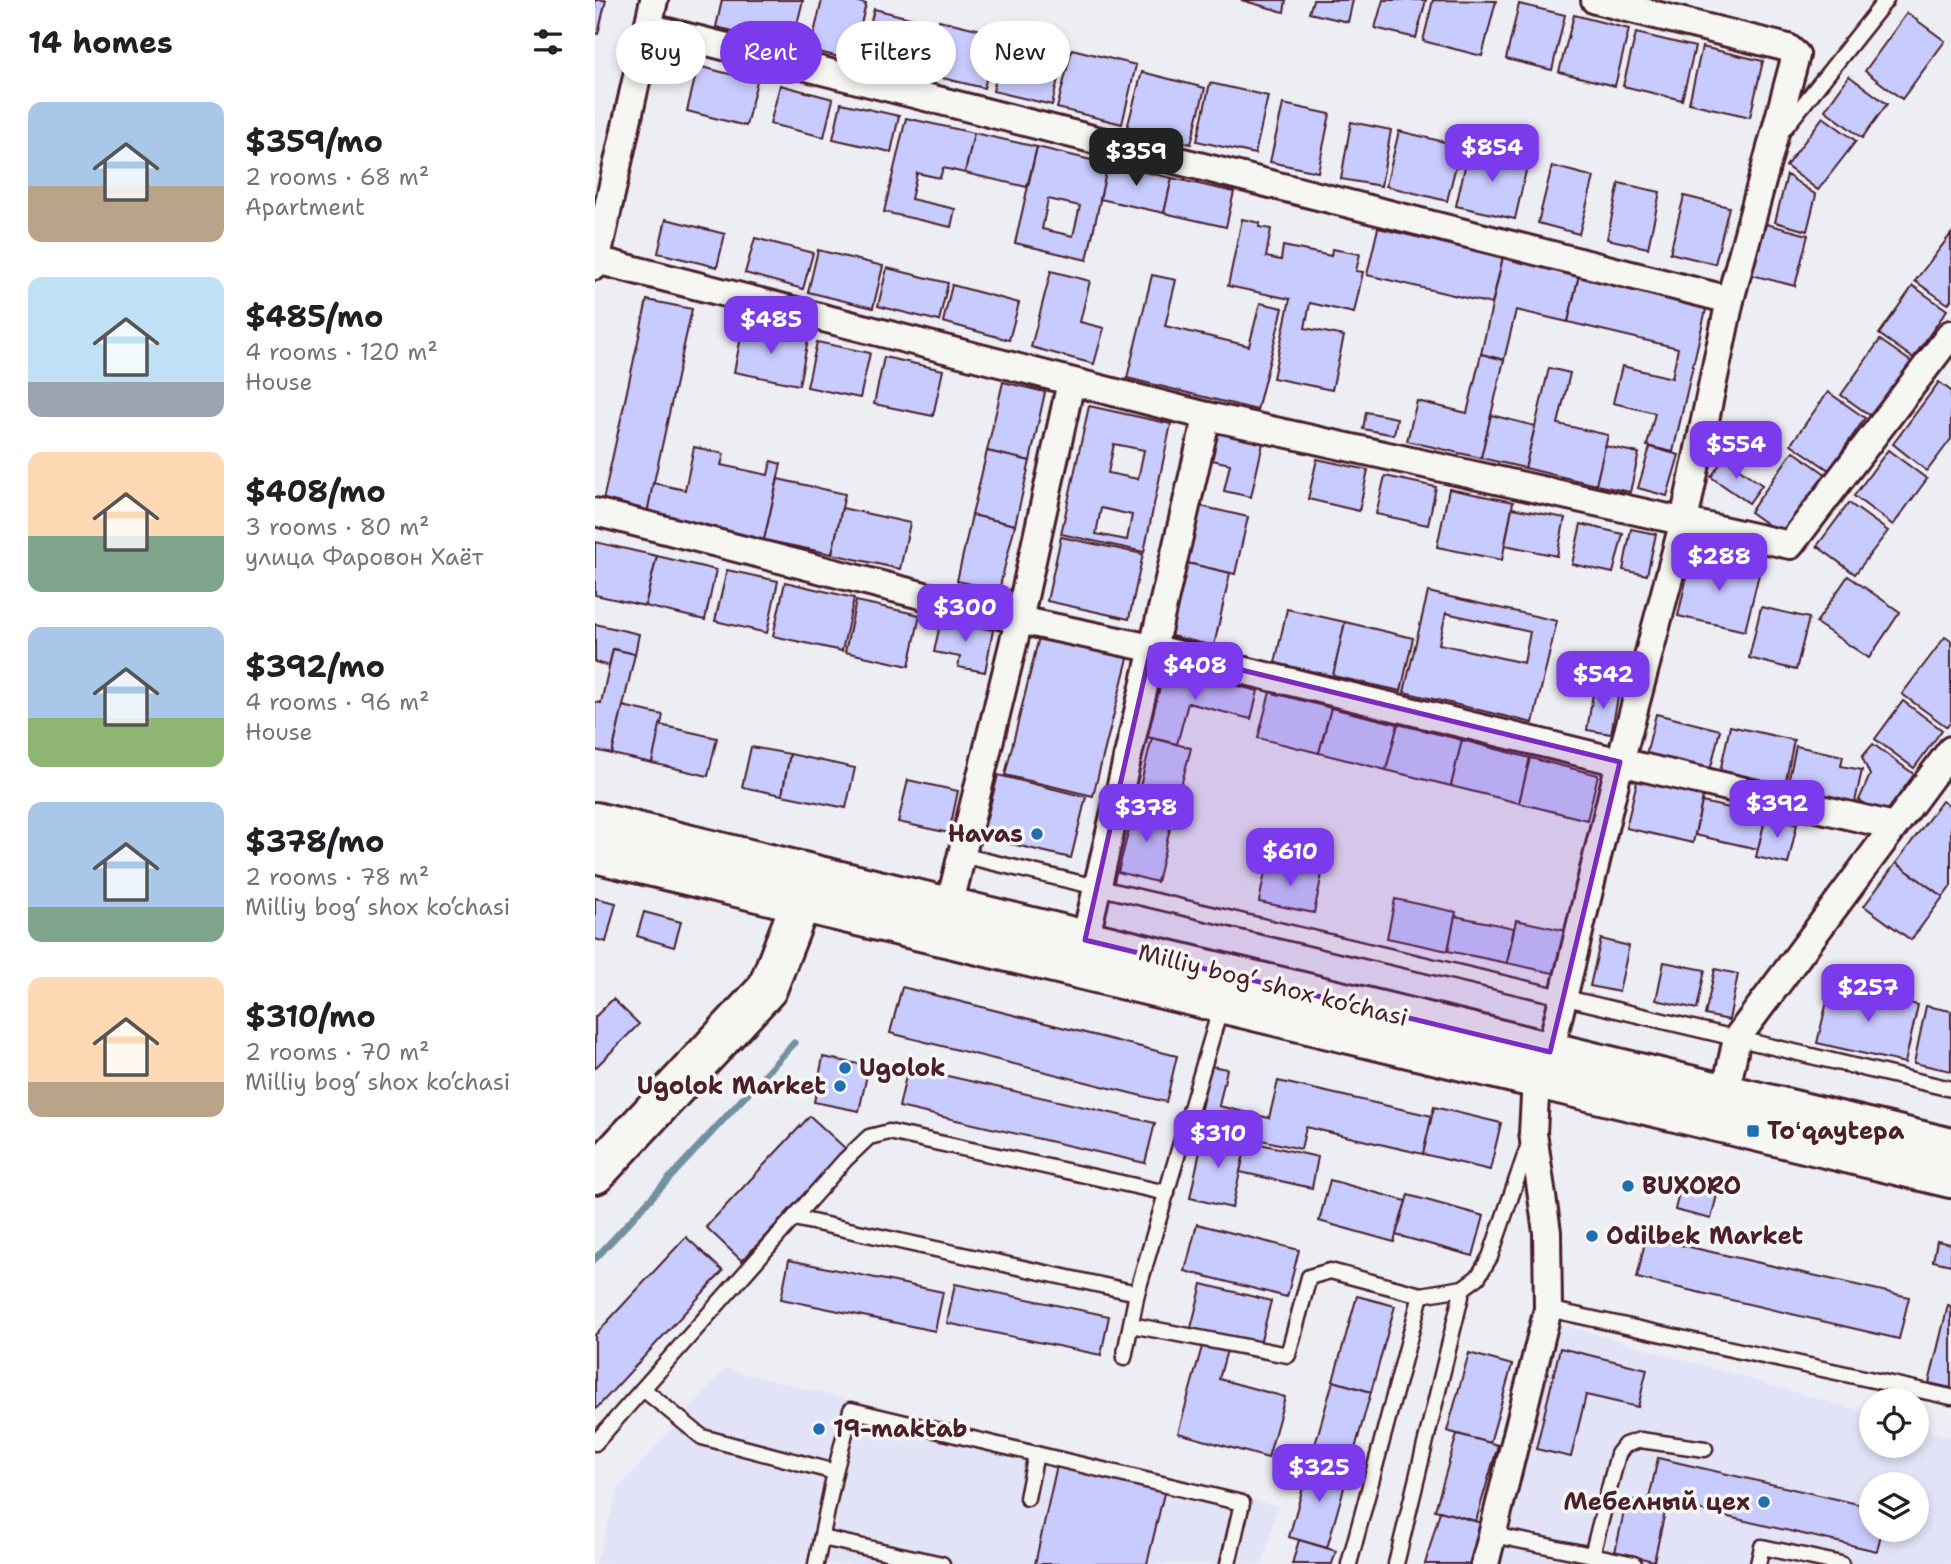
<!DOCTYPE html>
<html lang="en">
<head>
<meta charset="utf-8">
<style>
  body { margin:0; font-family:"Shantell Sans",sans-serif; background:#f2f2f2; color:#202124; height:100vh; display:flex; flex-direction:column; font-size:26px; white-space:nowrap }
  * { box-sizing:border-box; margin:0 }
  p { font-size:23px; color:#757577 }
  .icon { flex:none; width:38px; height:38px; fill:none; stroke:currentColor; stroke-width:2; stroke-linecap:round; stroke-linejoin:round }
  .map { position:relative; flex:1; overflow:hidden }
  .sheet { display:flex; flex-direction:column; background:#fff; width:595px }
  .sheet>* { flex:none }
  .hud { position:absolute; left:21px; top:21px; width:665px; height:63px; display:flex; gap:14px }
  .controls { position:absolute; left:1264px; top:1388px; display:grid; gap:14px }
  .controls a { display:grid; place-items:center; width:70px; height:70px; border-radius:50%; background:#fff; box-shadow:0 4px 10px #0003; font-size:35px }
  .price { position:absolute; translate:-50% -60px; padding:0 16px; border-radius:14px; background:#7c3aed; color:#fff; font-size:23px; line-height:46px; filter:drop-shadow(0 2px 4px #0008) }
  .price::after { content:''; position:absolute; left:50%; top:42px; width:21px; height:16px; margin-left:-10px; background:inherit; clip-path:polygon(0 0,100% 0,50% 100%) }
  .price.on { background:#222; color:#fff }
  ul { padding:0; list-style:none }
  li { display:flex; align-items:center; gap:21px; height:175px; padding:0 28px }
  li span { display:grid; place-items:center; flex:none; width:196px; height:140px; border-radius:14px; color:#555 }
  li>.icon { margin-inline-start:auto }
  span .icon { width:84px; height:84px; fill:#fffc; stroke-width:1 }
  li b { font-size:30px }
  h2 { display:flex; justify-content:space-between; align-items:center; height:84px; padding:0 28px; font-size:30px }
  .tag { padding:0 24px; border-radius:32px; background:#fff; box-shadow:0 4px 10px #0003; font-size:24px; line-height:63px }
  .tag.on { background:#7c3aed; color:#fff }
  main { display:flex; flex:1; min-height:0 }
  .map>svg:first-child { display:block }
  .built { fill:#e2e3f7; fill-rule:evenodd }
  .lines { fill:none; stroke-linecap:round; stroke-linejoin:round }
  .stream { stroke:#72909f; stroke-width:7 }
  .building { fill:#c8cbfd; stroke:#4a1f2b; stroke-width:2; fill-rule:evenodd }
  .lane-casing { stroke:#4a1f2b; stroke-width:19 }
  .street-casing { stroke:#4a1f2b; stroke-width:32 }
  .secondary-casing { stroke:#4a1f2b; stroke-width:44 }
  .lane { stroke:#f6f6f2; stroke-width:14 }
  .street { stroke:#f6f6f2; stroke-width:26 }
  .secondary { stroke:#f6f6f2; stroke-width:38 }
  .marked { fill:#7b2cbf; fill-opacity:0.2; stroke:#7b2cbf; stroke-width:5; stroke-linejoin:round }
  .poi-dot { fill:#1f6fb2; stroke:#f6f6f2; stroke-width:2.5 }
  .labels { text-anchor:middle; stroke-width:7; stroke-linejoin:round; paint-order:stroke }
  .poi-label { font-size:24px; font-weight:bold; fill:#4a1f2b; stroke:#f6f6f2; text-anchor:start }
  .street-label { font-size:24px; fill:#4a1f2b; stroke:#f6f6f2 }
</style>
</head>
<body>
<main>
<section class="sheet">
<h2>14 homes<svg class="icon" aria-label="filters" viewBox="0 0 24 24"><path d="M4 7h16M4 17h16"/><circle cx="9" cy="7" r="2"/><circle cx="15" cy="17" r="2"/></svg></h2>
<ul>
<li><span style="background:linear-gradient(#a9c7e8 60%,#b9a48a 0)"><svg class="icon" aria-label="home" viewBox="0 0 24 24"><path d="M3 11l9-7 9 7M6 9v11h12V9"/></svg></span><div><b>$359/mo</b><p>2 rooms · 68 m²</p><p>Apartment</p></div></li>
<li><span style="background:linear-gradient(#bfe0f5 75%,#9aa5b1 0)"><svg class="icon" aria-label="home" viewBox="0 0 24 24"><path d="M3 11l9-7 9 7M6 9v11h12V9"/></svg></span><div><b>$485/mo</b><p>4 rooms · 120 m²</p><p>House</p></div></li>
<li><span style="background:linear-gradient(#ffd9b3 60%,#7fa58c 0)"><svg class="icon" aria-label="home" viewBox="0 0 24 24"><path d="M3 11l9-7 9 7M6 9v11h12V9"/></svg></span><div><b>$408/mo</b><p>3 rooms · 80 m²</p><p>улица Фаровон Хаёт</p></div></li>
<li><span style="background:linear-gradient(#a9c7e8 65%,#8fb573 0)"><svg class="icon" aria-label="home" viewBox="0 0 24 24"><path d="M3 11l9-7 9 7M6 9v11h12V9"/></svg></span><div><b>$392/mo</b><p>4 rooms · 96 m²</p><p>House</p></div></li>
<li><span style="background:linear-gradient(#a9c7e8 75%,#7fa58c 0)"><svg class="icon" aria-label="home" viewBox="0 0 24 24"><path d="M3 11l9-7 9 7M6 9v11h12V9"/></svg></span><div><b>$378/mo</b><p>2 rooms · 78 m²</p><p>Milliy bog‘ shox ko‘chasi</p></div></li>
<li><span style="background:linear-gradient(#ffd9b3 75%,#b9a48a 0)"><svg class="icon" aria-label="home" viewBox="0 0 24 24"><path d="M3 11l9-7 9 7M6 9v11h12V9"/></svg></span><div><b>$310/mo</b><p>2 rooms · 70 m²</p><p>Milliy bog‘ shox ko‘chasi</p></div></li>
</ul>
</section>
<div class="map">
<svg width="1356" height="1564" viewBox="0 0 1356 1564">
  <rect width="100%" height="100%" fill="#ededf4"/>
  <filter id="ink" filterUnits="userSpaceOnUse"><feTurbulence type="fractalNoise" baseFrequency=".0143" numOctaves="2"/><feDisplacementMap in="SourceGraphic" scale="14" xChannelSelector="R" yChannelSelector="G"/><feConvolveMatrix kernelMatrix="1 2 1 2 8 2 1 2 1" color-interpolation-filters="sRGB"/></filter>
  <g filter="url(#ink)">
    <!-- built -->
    <g class="built">
      <path d="M965,1324L1276,1414V1446H1321V1427L1356,1437V1564H900ZM1276,1484H1321V1530H1276Z"/>
      <path d="M130,1369L682,1506L668,1564H1L24,1488Z"/>
    </g>
    <g class="lines">
      <!-- stream -->
      <path class="stream" d="M0,1259L199,1043"/>
    </g>
    <!-- building -->
    <g class="building">
      <path d="M0,0H11L3,34L0,33Z"/>
      <path d="M127,0H208L197,45L121,27Z"/>
      <path d="M227,0H256L271,4L257,60L215,50Z"/>
      <path d="M646,0H691L689,12Z"/>
      <path d="M718,0H758L753,22L714,13Z"/>
      <path d="M788,0H831L821,38L780,28Z"/>
      <path d="M838,0L901,1L887,56L828,41Z"/>
      <path d="M924,4L970,15L957,70L911,59Z"/>
      <path d="M279,9L335,23L322,76L266,62Z"/>
      <path d="M1312,13L1350,41L1307,99L1270,71Z"/>
      <path d="M979,15L1034,29L1020,86L964,72Z"/>
      <path d="M344,20L403,34L389,88L331,74Z"/>
      <path d="M1041,33L1100,47L1087,100L1028,86Z"/>
      <path d="M411,35L470,48L457,105L398,91Z"/>
      <path d="M1107,47L1168,61L1155,117L1094,103Z"/>
      <path d="M477,49L541,65L527,124L462,108Z"/>
      <path d="M103,66L162,81L151,126L92,111Z"/>
      <path d="M547,72L610,88L596,144L532,128Z"/>
      <path d="M1254,76L1292,104L1267,138L1230,110Z"/>
      <path d="M615,83L673,96L660,154L602,141Z"/>
      <path d="M185,85L238,99L229,137L175,124Z"/>
      <path d="M246,103L304,116L296,152L238,139Z"/>
      <path d="M688,104L735,114L723,172L675,162Z"/>
      <path d="M1228,117L1261,141L1223,190L1191,166Z"/>
      <path d="M311,118L379,133L370,173L348,168L345,178L322,173L316,199L360,209L356,227L289,212Z"/>
      <path d="M756,122L796,130L786,186L746,179Z"/>
      <path d="M804,131L866,146L852,201L791,186Z"/>
      <path d="M379,133L442,147L432,187L370,173Z"/>
      <path d="M442,147L513,164L492,260L420,243ZM453,199L485,206L478,236L447,229Z"/>
      <path d="M874,149L933,162L920,219L861,206Z"/>
      <path d="M513,164L577,178L569,213L505,199Z"/>
      <path d="M957,166L999,177L984,234L943,223Z"/>
      <path d="M1192,175L1221,195L1212,231L1180,222Z"/>
      <path d="M577,178L639,192L631,227L569,213Z"/>
      <path d="M1024,183L1065,192L1053,248L1012,239Z"/>
      <path d="M1089,196L1134,207L1120,264L1075,253Z"/>
      <path d="M71,219L130,234L122,267L63,253Z"/>
      <path d="M647,219L665,223L664,227L676,229L671,257L686,260L688,246L736,256L737,249L765,254L761,271L768,272L759,313L715,303L710,328L749,336L737,390L678,378L695,299L633,286Z"/>
      <path d="M1171,224L1213,235L1200,286L1157,275Z"/>
      <path d="M783,228L908,257L897,304L772,275Z"/>
      <path d="M1356,234V300L1353,304L1320,281Z"/>
      <path d="M160,238L218,253L208,289L150,273Z"/>
      <path d="M223,250L288,266L278,308L213,292Z"/>
      <path d="M908,257L984,275L973,322L921,310L909,360L886,354Z"/>
      <path d="M292,268L353,283L344,321L283,306Z"/>
      <path d="M456,271L495,281L485,322L509,328L499,364L436,347Z"/>
      <path d="M557,275L581,280L570,326L654,346L665,303L688,308L662,410L532,378Z"/>
      <path d="M984,275L1112,305L1078,452L1052,446L1060,413L1018,403L1027,366L1077,378L1083,348L973,322Z"/>
      <path d="M357,285L424,303L414,340L348,322Z"/>
      <path d="M1318,286L1352,310L1318,358L1284,334Z"/>
      <path d="M52,300L97,309L52,514L7,505Z"/>
      <path d="M148,327L213,340L204,385L139,372Z"/>
      <path d="M1285,340L1318,363L1279,418L1246,395Z"/>
      <path d="M222,342L275,353L265,398L212,387Z"/>
      <path d="M886,354L909,360L886,458L812,441L822,401L872,413Z"/>
      <path d="M289,357L348,370L338,416L279,404Z"/>
      <path d="M954,368L975,373L963,424L1013,435L1001,485L930,468Z"/>
      <path d="M408,382L450,392L435,461L392,451Z"/>
      <path d="M1344,382L1356,391V439L1332,471L1298,444Z"/>
      <path d="M1233,392L1270,418L1234,470L1196,444Z"/>
      <path d="M494,406L576,424L549,552L466,534ZM519,444L549,450L543,479L513,473ZM506,508L537,515L532,540L501,534Z"/>
      <path d="M771,412L802,418L799,435L768,429Z"/>
      <path d="M896,415L940,426L930,468L886,458Z"/>
      <path d="M623,432L668,443L656,497L629,491L635,464L617,460Z"/>
      <path d="M1010,446L1044,453L1035,492L1001,485Z"/>
      <path d="M99,447L129,454L126,465L173,475L176,461L186,464L169,540L52,514L58,483L90,490Z"/>
      <path d="M1055,447L1084,455L1072,496L1043,488Z"/>
      <path d="M1293,450L1332,479L1298,525L1259,496Z"/>
      <path d="M392,451L435,461L420,525L377,515Z"/>
      <path d="M1198,451L1232,475L1189,536L1155,512Z"/>
      <path d="M1129,458L1167,485L1154,503L1116,477Z"/>
      <path d="M722,459L773,470L764,511L713,499Z"/>
      <path d="M790,476L841,487L833,525L781,514Z"/>
      <path d="M183,479L250,494L237,554L169,540Z"/>
      <path d="M854,489L918,502L907,560L842,547Z"/>
      <path d="M1254,503L1293,531L1260,574L1222,546Z"/>
      <path d="M605,506L653,517L640,574L592,563Z"/>
      <path d="M247,508L315,523L305,569L237,554Z"/>
      <path d="M917,508L970,518L962,556L910,545Z"/>
      <path d="M377,515L420,525L404,590L362,581Z"/>
      <path d="M986,524L1028,534L1018,573L977,564Z"/>
      <path d="M1036,529L1061,534L1052,575L1028,570Z"/>
      <path d="M466,537L548,554L534,619L452,601Z"/>
      <path d="M0,542L62,556L50,606L0,595Z"/>
      <path d="M1097,554L1165,570L1150,631L1083,616Z"/>
      <path d="M62,556L121,570L110,620L50,606Z"/>
      <path d="M592,563L635,573L619,646L576,636Z"/>
      <path d="M132,570L183,581L172,633L120,621Z"/>
      <path d="M1253,576L1305,612L1274,658L1221,623Z"/>
      <path d="M190,582L259,598L247,651L178,636Z"/>
      <path d="M833,592L962,621L938,723L809,692ZM851,613L935,632L929,663L844,644Z"/>
      <path d="M261,601L325,615L314,666L250,652Z"/>
      <path d="M1166,607L1214,618L1201,670L1154,658Z"/>
      <path d="M692,609L750,622L738,676L680,663Z"/>
      <path d="M346,620L398,630L390,672L363,667L365,657L339,652Z"/>
      <path d="M750,622L818,638L806,691L738,676Z"/>
      <path d="M0,624L44,634L40,654L18,649L14,666L0,662Z"/>
      <path d="M444,637L533,658L498,796L410,775Z"/>
      <path d="M1350,637L1356,641V722L1352,727L1307,694Z"/>
      <path d="M18,649L40,654L17,754L0,750V702L6,703Z"/>
      <path d="M570,668L663,691L656,719L593,703L582,744L552,737Z"/>
      <path d="M999,688L1024,692L1016,734L992,730Z"/>
      <path d="M675,692L736,708L724,753L663,738Z"/>
      <path d="M1308,701L1347,730L1319,768L1280,739Z"/>
      <path d="M28,706L68,715L57,763L17,754Z"/>
      <path d="M736,708L803,724L791,770L724,753Z"/>
      <path d="M1061,714L1125,730L1114,775L1050,759Z"/>
      <path d="M803,724L867,740L856,786L791,770Z"/>
      <path d="M65,725L122,738L113,776L57,763Z"/>
      <path d="M1135,726L1199,740L1189,790L1124,776Z"/>
      <path d="M557,738L596,748L578,816L540,806Z"/>
      <path d="M867,740L935,758L924,803L856,786Z"/>
      <path d="M1278,744L1320,775L1290,815L1264,800L1275,775L1267,757Z"/>
      <path d="M1201,746L1248,756L1246,766L1267,770L1260,802L1192,788Z"/>
      <path d="M156,747L195,754L187,795L147,787Z"/>
      <path d="M195,754L260,768L251,808L187,795Z"/>
      <path d="M935,758L1003,775L992,820L924,803Z"/>
      <path d="M403,775L491,797L476,858L387,837Z"/>
      <path d="M1043,777L1109,792L1098,843L1031,828Z"/>
      <path d="M313,780L363,791L354,833L303,822Z"/>
      <path d="M1347,801L1356,807V886L1348,897L1301,863Z"/>
      <path d="M1107,802L1171,816L1163,849L1100,835Z"/>
      <path d="M540,806L578,816L562,882L523,872Z"/>
      <path d="M1171,816L1202,824L1193,864L1161,857Z"/>
      <path d="M672,862L727,874L719,913L664,902Z"/>
      <path d="M1301,863L1348,897L1316,940L1269,906Z"/>
      <path d="M0,898L21,903L11,942L0,939Z"/>
      <path d="M800,899L861,912L853,951L792,938Z"/>
      <path d="M49,912L86,922L79,947L42,936Z"/>
      <path d="M860,916L919,928L912,963L853,951Z"/>
      <path d="M921,920L972,931L963,974L912,963Z"/>
      <path d="M1006,939L1034,946L1024,992L995,986Z"/>
      <path d="M1069,962L1110,970L1102,1009L1061,1000Z"/>
      <path d="M1120,969L1143,974L1134,1020L1110,1015Z"/>
      <path d="M1236,985L1323,1005L1310,1063L1222,1043Z"/>
      <path d="M307,987L582,1056L571,1102L295,1033Z"/>
      <path d="M18,999L44,1024L0,1068V1017Z"/>
      <path d="M1331,1006L1356,1011V1071L1319,1063Z"/>
      <path d="M228,1057L274,1066L264,1111L219,1102Z"/>
      <path d="M616,1066L632,1069L624,1106L674,1118L683,1081L837,1116L828,1154L711,1127L706,1149L602,1125Z"/>
      <path d="M313,1067L560,1123L550,1163L304,1107Z"/>
      <path d="M839,1107L906,1123L895,1170L828,1154Z"/>
      <path d="M215,1116L251,1149L147,1261L111,1227Z"/>
      <path d="M609,1132L652,1141L637,1208L595,1198Z"/>
      <path d="M652,1141L723,1157L717,1188L645,1172Z"/>
      <path d="M735,1180L811,1201L799,1242L724,1221Z"/>
      <path d="M1085,1187L1122,1195L1116,1219L1080,1210Z"/>
      <path d="M813,1195L889,1216L878,1256L801,1235Z"/>
      <path d="M602,1224L704,1250L692,1297L590,1271Z"/>
      <path d="M91,1237L128,1271L0,1410V1335Z"/>
      <path d="M1051,1237L1314,1297L1304,1339L1042,1278Z"/>
      <path d="M1342,1241L1356,1244V1265L1338,1261Z"/>
      <path d="M194,1260L348,1292L340,1331L186,1299Z"/>
      <path d="M360,1284L514,1316L506,1355L352,1323Z"/>
      <path d="M607,1284L676,1301L665,1344L596,1328Z"/>
      <path d="M762,1296L800,1306L776,1392L738,1381Z"/>
      <path d="M1353,1305L1356,1306V1388L1334,1383Z"/>
      <path d="M608,1343L632,1350L624,1379L690,1397L673,1458L583,1433Z"/>
      <path d="M965,1348L1052,1369L1043,1407L991,1395L976,1457L941,1449Z"/>
      <path d="M874,1353L917,1365L895,1443L852,1431Z"/>
      <path d="M738,1381L776,1392L754,1470L716,1459Z"/>
      <path d="M862,1434L903,1445L881,1521L840,1510Z"/>
      <path d="M1063,1458L1276,1507V1530H1287L1282,1551L1072,1503L1059,1561L1020,1552L1032,1499L1053,1503Z"/>
      <path d="M716,1459L754,1470L732,1548L694,1537Z"/>
      <path d="M462,1465L570,1489L552,1564H440Z"/>
      <path d="M845,1511L886,1523L874,1564H830Z"/>
      <path d="M704,1540L741,1551L737,1564H697Z"/>
    </g>
    <g class="lines">
      <defs>
        <g id="lane">
          <path d="M1188,130L1291,0"/>
          <path d="M366,855L1356,1089"/>
          <path d="M199,1218L542,1293"/>
          <path d="M953,1309L1356,1397"/>
          <path d="M536,1325L693,1355L714,1277L735,1271L826,1295L868,1288L883,1277L895,1257L934,1144"/>
          <path d="M529,1358L542,1293L626,1006"/>
          <path d="M48,1389L107,1437L240,1472"/>
          <path d="M0,1443L250,1160L274,1137L294,1132L572,1193"/>
          <path d="M432,1498L441,1454"/>
          <path d="M898,1535L997,1555L1023,1454L1030,1445L1045,1440L1110,1449"/>
          <path d="M227,1538L347,1564"/>
          <path d="M997,1555L1039,1564"/>
          <path d="M221,1564L240,1472L256,1410L647,1503L633,1564"/>
          <path d="M754,1564L826,1295"/>
          <path d="M801,1564L868,1288"/>
          <path d="M1163,1564L1167,1547L1246,1564"/>
        </g>
        <g id="street">
          <path d="M53,27L1135,300"/>
          <path d="M1,260L612,416L1195,545L1356,334"/>
          <path d="M0,266L59,0"/>
          <path d="M0,512L424,620L556,648L1025,762L1299,826"/>
          <path d="M354,907L424,620L476,382"/>
          <path d="M490,940L612,416"/>
          <path d="M955,1052L1025,762L1089,521L1135,300L1201,55L1193,48L1000,0"/>
          <path d="M1130,1094L1142,1038L1356,750"/>
          <path d="M890,1564L953,1309L952,1232L938,1133L941,1078"/>
        </g>
        <g id="secondary">
          <path d="M0,822L1356,1148"/>
          <path d="M0,853L1356,1178"/>
          <path d="M0,1174L172,989L206,902L212,879"/>
        </g>
      </defs>
      <!-- lane casing -->
      <use href="#lane" class="lane-casing"/>
      <!-- street casing -->
      <use href="#street" class="street-casing"/>
      <!-- secondary casing -->
      <use href="#secondary" class="secondary-casing"/>
      <!-- lane -->
      <use href="#lane" class="lane"/>
      <!-- street -->
      <use href="#street" class="street"/>
      <!-- secondary -->
      <use href="#secondary" class="secondary"/>
    </g>
  </g>
  <!-- marked area -->
  <path class="marked" d="M556,648L1025,762L955,1052L490,940Z"/>
  <!-- markers -->
  <g class="poi-dot">
    <circle cx="442" cy="834" r="7"/>
    <circle cx="250" cy="1068" r="7"/>
    <circle cx="245" cy="1086" r="7"/>
    <rect x="1151" y="1124" width="14" height="14" rx="3.5"/>
    <circle cx="1033" cy="1186" r="7"/>
    <circle cx="997" cy="1236" r="7"/>
    <circle cx="224" cy="1429" r="7"/>
    <circle cx="1169" cy="1502" r="7"/>
  </g>
  <g class="labels">
    <!-- poi labels -->
    <g class="poi-label">
      <text x="428" y="842" text-anchor="end">Havas</text>
      <text x="264" y="1076">Ugolok</text>
      <text x="231" y="1094" text-anchor="end">Ugolok Market</text>
      <text x="1172" y="1139">Toʻqaytepa</text>
      <text x="1047" y="1194">BUXORO</text>
      <text x="1011" y="1244">Odilbek Market</text>
      <text x="238" y="1437">19-maktab</text>
      <text x="1155" y="1510" text-anchor="end">Мебелный цех</text>
    </g>
    <!-- street labels -->
    <g class="street-label">
      <text transform="translate(678 985) rotate(14)" y="8">Milliy bog‘ shox ko‘chasi</text>
    </g>
  </g>
</svg>
<div class="controls">
<a><svg class="icon" aria-label="locate" viewBox="0 0 24 24"><circle cx="12" cy="12" r="6"/><path d="M12 2v4M12 18v4M2 12h4M18 12h4"/></svg></a>
<a><svg class="icon" aria-label="layers" viewBox="0 0 24 24"><path d="M12 4l9 5-9 5-9-5zM3 14l9 5 9-5"/></svg></a>
</div>
<b class="price" style="left:897px;top:184px">$854</b>
<b class="price on" style="left:541px;top:188px">$359</b>
<b class="price" style="left:176px;top:356px">$485</b>
<b class="price" style="left:1141px;top:481px">$554</b>
<b class="price" style="left:1124px;top:593px">$288</b>
<b class="price" style="left:370px;top:644px">$300</b>
<b class="price" style="left:600px;top:702px">$408</b>
<b class="price" style="left:1008px;top:711px">$542</b>
<b class="price" style="left:1182px;top:840px">$392</b>
<b class="price" style="left:551px;top:844px">$378</b>
<b class="price" style="left:695px;top:888px">$610</b>
<b class="price" style="left:1273px;top:1024px">$257</b>
<b class="price" style="left:623px;top:1170px">$310</b>
<b class="price" style="left:724px;top:1504px">$325</b>
<div class="hud">
<a class="tag">Buy</a>
<a class="tag on">Rent</a>
<a class="tag">Filters</a>
<a class="tag">New</a>
</div>
</div>
</main>
</body>
</html>
